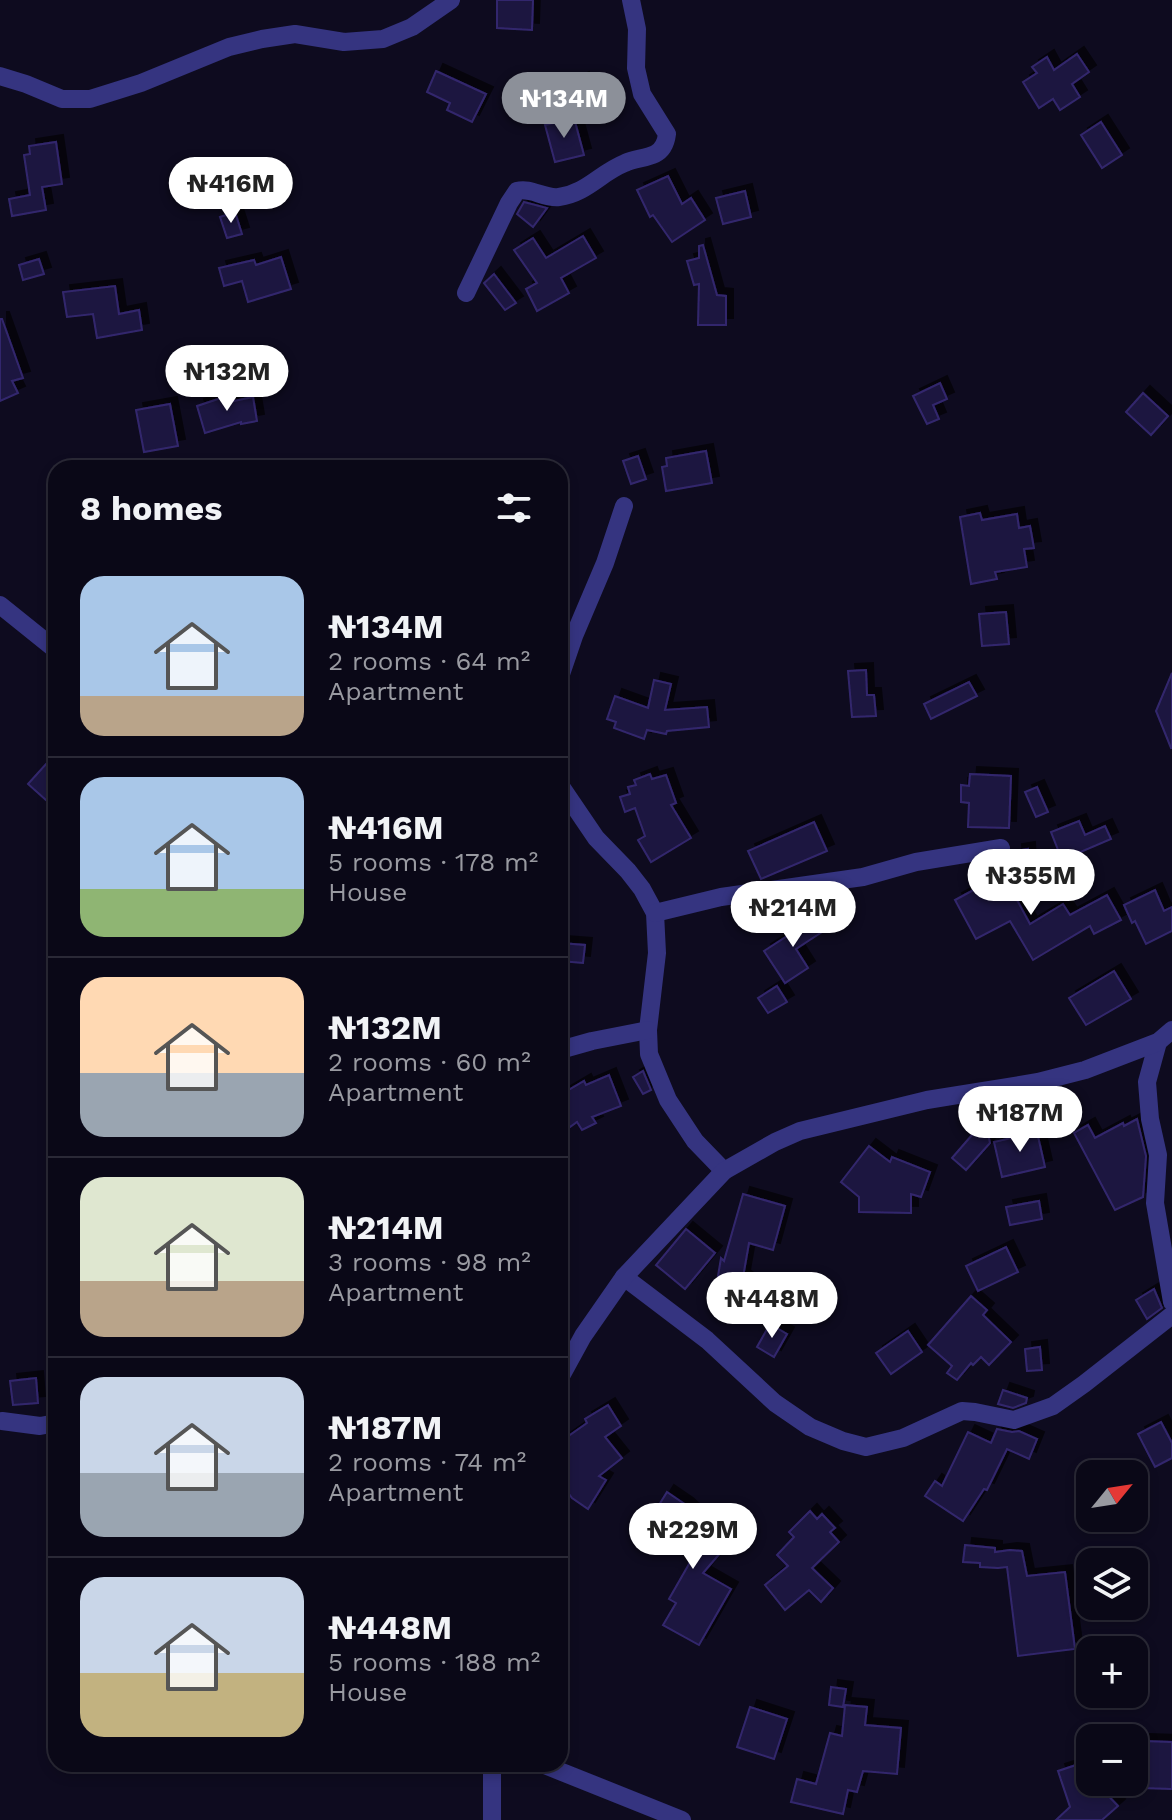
<!DOCTYPE html>
<html lang="en">
<head>
<meta charset="utf-8">
<style>
  body { margin:0; font-family:"Work Sans",sans-serif; background:#181624; color:#f1f3f6; height:100vh; display:flex; flex-direction:column; font-size:30px; white-space:nowrap }
  * { box-sizing:border-box; margin:0 }
  p { font-size:26px; color:#999aa1 }
  .icon { flex:none; width:44px; height:44px; fill:none; stroke:currentColor; stroke-width:2; stroke-linecap:round; stroke-linejoin:round }
  .map { position:relative; flex:1; overflow:hidden }
  .panel { position:absolute; left:48px; top:460px; width:520px; height:1312px; display:flex; flex-direction:column; background:#0a0817; border-radius:24px; box-shadow:0 4px 12px #0003,0 0 0 2px #2a2936 }
  .panel>* { flex:none }
  .needle { width:52px; rotate:60deg }
  .controls { position:absolute; left:1076px; top:1460px; display:grid; gap:16px }
  .controls a { display:grid; place-items:center; width:72px; height:72px; border-radius:16px; background:#0a0817; box-shadow:0 4px 12px #0003,0 0 0 2px #2a2936; font-size:40px }
  .price { position:absolute; translate:-50% -68px; padding:0 18px; border-radius:28px; background:#fff; color:#222; font-size:26px; line-height:52px; filter:drop-shadow(0 2px 4px #0008) }
  .price::after { content:''; position:absolute; left:50%; top:48px; width:24px; height:18px; margin-left:-12px; background:inherit; clip-path:polygon(0 0,100% 0,50% 100%) }
  .price.active { background:#8c9099; color:#fff }
  ul { padding:0; list-style:none }
  li { display:flex; align-items:center; gap:24px; height:200px; padding:0 32px }
  li+li { border-top:2px solid #2a2936 }
  li span { display:grid; place-items:center; flex:none; width:224px; height:160px; border-radius:24px; color:#555 }
  li>.icon { margin-inline-start:auto }
  span .icon { width:96px; height:96px; fill:#fffc; stroke-width:1 }
  li b { font-size:34px }
  h2 { display:flex; justify-content:space-between; align-items:center; height:96px; padding:0 32px; font-size:34px }
  .map>svg:first-child { display:block }
  .building { fill:#1e1740; stroke:#33286d; stroke-width:2; filter:url(#shadow) }
  .lines { fill:none; stroke-linecap:round; stroke-linejoin:round }
  .street { stroke:#353480; stroke-width:18 }
</style>
</head>
<body>
<div class="map">
<svg width="1172" height="1820" viewBox="0 0 1172 1820">
  <defs>
    <filter id="shadow"><feDropShadow dx="7" dy="-7" stdDeviation="0" flood-color="#0009"/></filter>
  </defs>
  <rect width="100%" height="100%" fill="#0e0b1f"/>
  <!-- building -->
  <g class="building">
    <path d="M497,0H533L532,30L497,28Z"/>
    <path d="M1077,54L1089,72L1072,84L1080,97L1060,110L1053,99L1039,108L1023,82L1037,73L1032,67L1047,57L1054,70Z"/>
    <path d="M436,71L486,94L472,122L447,110L450,103L427,92Z"/>
    <path d="M582,79L591,98L569,108L560,89Z"/>
    <path d="M574,118L584,155L555,162L545,125Z"/>
    <path d="M1101,122L1122,155L1102,168L1081,135Z"/>
    <path d="M56,142L62,184L42,187L46,210L12,216L9,199L30,195L24,155L30,154L29,146Z"/>
    <path d="M668,176L682,204L691,198L705,220L672,242L653,215L650,217L637,190Z"/>
    <path d="M745,191L751,217L723,224L716,198Z"/>
    <path d="M524,202L547,208L533,227L517,214Z"/>
    <path d="M235,212L242,234L227,238L220,217Z"/>
    <path d="M583,236L596,258L561,278L569,293L537,311L526,289L537,283L514,250L533,238L546,258Z"/>
    <path d="M703,245L717,295L726,296V325H698L699,284L694,285L687,261L699,258V246Z"/>
    <path d="M281,257L291,289L248,302L242,281L224,286L219,268L254,260L256,265Z"/>
    <path d="M39,259L44,274L23,280L19,265Z"/>
    <path d="M494,274L516,303L505,310L484,283Z"/>
    <path d="M115,286L119,314L139,310L142,330L97,338L93,314L67,317L63,292Z"/>
    <path d="M0,319H2L23,378L12,381L18,393L0,401Z"/>
    <path d="M940,383L947,399L933,405L939,419L927,424L913,396Z"/>
    <path d="M1143,393L1168,416L1151,435L1126,412Z"/>
    <path d="M227,396L229,402L253,397L257,421L241,424V422L205,433L197,406Z"/>
    <path d="M170,404L178,446L144,452L136,410Z"/>
    <path d="M706,451L712,483L666,491L662,467L667,466L666,458Z"/>
    <path d="M638,456L646,479L631,484L623,461Z"/>
    <path d="M980,513L982,520L1017,514L1019,528L1030,526L1034,548L1024,549L1027,567L995,572L997,579L971,584L960,517Z"/>
    <path d="M1006,612L1009,644L982,646L979,614Z"/>
    <path d="M866,670L867,695H874L876,716L852,717L848,671Z"/>
    <path d="M1172,673V748H1171L1156,711Z"/>
    <path d="M654,680L671,684L665,710L707,707L709,727L667,731L666,734L647,730L644,739L614,728L616,722L607,719L615,696L648,708Z"/>
    <path d="M969,682L977,696L931,719L924,704Z"/>
    <path d="M56,753V809L28,784Z"/>
    <path d="M650,774L652,779L666,775L676,803L671,805L691,838L651,862L638,840L645,836L635,808L625,812L620,797L630,794L628,787L636,785L634,780Z"/>
    <path d="M970,774L1011,776L1009,828L968,827L969,803L961,802V785L969,786Z"/>
    <path d="M1037,787L1048,812L1036,817L1025,792Z"/>
    <path d="M1079,821L1085,835L1105,826L1111,839L1062,860L1051,832Z"/>
    <path d="M814,822L827,851L761,879L748,851Z"/>
    <path d="M1028,849L1029,867L1016,868L1015,851Z"/>
    <path d="M1003,874L1030,924L1063,904L1070,915L1107,895L1121,920L1094,934L1090,926L1033,960L1010,921L976,939L955,900Z"/>
    <path d="M1155,890L1164,911L1172,907V931L1146,944L1135,921L1132,923L1124,905Z"/>
    <path d="M808,911L822,932L796,949L808,968L785,983L764,951L801,927L795,919Z"/>
    <path d="M560,943L585,945L583,963L560,961Z"/>
    <path d="M1114,971L1131,999L1086,1025L1069,998Z"/>
    <path d="M777,986L787,1002L768,1013L758,998Z"/>
    <path d="M643,1071L651,1090L643,1094L633,1077Z"/>
    <path d="M609,1075L621,1106L592,1117L596,1123L582,1130L577,1122L570,1127L560,1110V1095L584,1081L586,1085Z"/>
    <path d="M1137,1119L1146,1156L1143,1197L1115,1210L1074,1133L1088,1125L1095,1138L1123,1123L1124,1126Z"/>
    <path d="M985,1120L990,1143L966,1170L952,1158Z"/>
    <path d="M1037,1132L1045,1167L1002,1177L994,1142Z"/>
    <path d="M869,1146L890,1162L892,1157L930,1172L921,1197L911,1194V1213L859,1212V1197L841,1182Z"/>
    <path d="M743,1194L785,1206L773,1250L749,1243L743,1277L748,1281L718,1276L721,1258L724,1261Z"/>
    <path d="M1039,1201L1042,1219L1010,1225L1006,1207Z"/>
    <path d="M686,1229L715,1253L685,1289L656,1265Z"/>
    <path d="M1006,1247L1018,1272L978,1291L966,1266Z"/>
    <path d="M1154,1289L1162,1308L1147,1319L1136,1300Z"/>
    <path d="M971,1296L987,1310L983,1315L1011,1342L989,1365L981,1357L973,1365L971,1363L957,1380L947,1373L952,1366L928,1345Z"/>
    <path d="M770,1324L787,1334L774,1357L757,1347Z"/>
    <path d="M908,1331L922,1352L891,1374L876,1353Z"/>
    <path d="M1040,1347L1042,1370L1027,1371L1025,1349Z"/>
    <path d="M36,1378L38,1403L13,1405L10,1381Z"/>
    <path d="M1003,1390L1027,1398L1026,1403L1013,1408L998,1404Z"/>
    <path d="M608,1405L621,1426L605,1437L622,1458L599,1476L606,1480L588,1509L572,1498L560,1482V1442L587,1423L585,1419Z"/>
    <path d="M1161,1422L1172,1443V1458L1155,1467L1138,1434Z"/>
    <path d="M997,1429L1012,1432L1019,1431L1037,1439L1029,1459L1007,1449L987,1490L984,1489L963,1521L925,1496L935,1481L942,1486L968,1432L991,1443Z"/>
    <path d="M667,1492L686,1505L728,1544L703,1573L731,1589L699,1645L663,1625L676,1603L669,1599L693,1557L656,1542L669,1511L659,1505Z"/>
    <path d="M810,1511L817,1519L822,1514L835,1528L830,1532L839,1542L812,1568L833,1588L821,1602L809,1590L785,1610L765,1585L788,1566L777,1555L794,1537L789,1532Z"/>
    <path d="M965,1545L995,1548V1552L1010,1550L1022,1551L1027,1576L1065,1572L1075,1649L1018,1656L1007,1567L998,1568L980,1567V1563L963,1562Z"/>
    <path d="M831,1687L846,1689L843,1707L829,1705Z"/>
    <path d="M845,1705L867,1707L865,1725L901,1728L897,1774L863,1771L857,1792L848,1790L843,1814L791,1802L797,1779L816,1784L830,1733L842,1736Z"/>
    <path d="M750,1707L787,1719L774,1759L737,1747Z"/>
    <path d="M1143,1741L1172,1742V1789L1141,1788Z"/>
    <path d="M1082,1763L1093,1795L1101,1788L1118,1806L1102,1820H1056L1070,1807L1058,1771Z"/>
  </g>
  <g class="lines">
    <!-- street -->
    <g class="street">
      <path d="M0,76L26,84L62,99H90L141,83L229,47L262,39L295,34L344,42L383,39L412,27L451,0"/>
      <path d="M466,293L509,203L517,191C531,187 544,199 559,197C587,193 600,173 625,163C634,159 647,158 655,154C663,150 666,142 667,134L642,94L636,68L637,29L631,0"/>
      <path d="M0,605L56,650"/>
      <path d="M561,674L574,636L605,563L624,506"/>
      <path d="M560,785L596,838L628,871L642,889L655,913L657,953L648,1030L649,1054L668,1100L695,1141L724,1171"/>
      <path d="M655,913L721,897L863,877L916,862L1001,848"/>
      <path d="M1158,1042L1147,1082L1150,1119L1158,1155L1155,1203L1172,1302"/>
      <path d="M560,1050L592,1041L648,1030"/>
      <path d="M624,1277L707,1340L775,1403L810,1427L843,1441L866,1447L903,1438L962,1411L975,1412L1014,1420L1053,1406L1084,1384L1172,1315"/>
      <path d="M560,1378L583,1336L624,1277L724,1171L775,1142L800,1131L927,1100L1038,1082L1085,1070L1158,1042L1172,1030"/>
      <path d="M2,1421L40,1426L56,1423"/>
      <path d="M492,1764V1820"/>
      <path d="M542,1764L682,1820"/>
    </g>
  </g>
</svg>
<div class="controls">
<a><svg class="needle" viewBox="-14 -14 28 28"><path d="M0-13l5 13h-10z" fill="#e53935"/><path d="M0 13l5-13h-10z" fill="#999aa1"/></svg></a>
<a><svg class="icon" aria-label="layers" viewBox="0 0 24 24"><path d="M12 4l9 5-9 5-9-5zM3 14l9 5 9-5"/></svg></a>
<a>+</a>
<a>−</a>
</div>
<b class="price active" style="left:564px;top:140px">₦134M</b>
<b class="price" style="left:231px;top:225px">₦416M</b>
<b class="price" style="left:227px;top:413px">₦132M</b>
<b class="price" style="left:1031px;top:917px">₦355M</b>
<b class="price" style="left:793px;top:949px">₦214M</b>
<b class="price" style="left:1020px;top:1154px">₦187M</b>
<b class="price" style="left:772px;top:1340px">₦448M</b>
<b class="price" style="left:693px;top:1571px">₦229M</b>
<section class="panel">
<h2>8 homes<svg class="icon" aria-label="filters" viewBox="0 0 24 24"><path d="M4 7h16M4 17h16"/><circle cx="9" cy="7" r="2"/><circle cx="15" cy="17" r="2"/></svg></h2>
<ul>
<li><span style="background:linear-gradient(#a9c7e8 75%,#b9a48a 0)"><svg class="icon" aria-label="home" viewBox="0 0 24 24"><path d="M3 11l9-7 9 7M6 9v11h12V9"/></svg></span><div><b>₦134M</b><p>2 rooms · 64 m²</p><p>Apartment</p></div></li>
<li><span style="background:linear-gradient(#a9c7e8 70%,#8fb573 0)"><svg class="icon" aria-label="home" viewBox="0 0 24 24"><path d="M3 11l9-7 9 7M6 9v11h12V9"/></svg></span><div><b>₦416M</b><p>5 rooms · 178 m²</p><p>House</p></div></li>
<li><span style="background:linear-gradient(#ffd9b3 60%,#9aa5b1 0)"><svg class="icon" aria-label="home" viewBox="0 0 24 24"><path d="M3 11l9-7 9 7M6 9v11h12V9"/></svg></span><div><b>₦132M</b><p>2 rooms · 60 m²</p><p>Apartment</p></div></li>
<li><span style="background:linear-gradient(#dfe7d0 65%,#b9a48a 0)"><svg class="icon" aria-label="home" viewBox="0 0 24 24"><path d="M3 11l9-7 9 7M6 9v11h12V9"/></svg></span><div><b>₦214M</b><p>3 rooms · 98 m²</p><p>Apartment</p></div></li>
<li><span style="background:linear-gradient(#c9d6e8 60%,#9aa5b1 0)"><svg class="icon" aria-label="home" viewBox="0 0 24 24"><path d="M3 11l9-7 9 7M6 9v11h12V9"/></svg></span><div><b>₦187M</b><p>2 rooms · 74 m²</p><p>Apartment</p></div></li>
<li><span style="background:linear-gradient(#c9d6e8 60%,#c2b280 0)"><svg class="icon" aria-label="home" viewBox="0 0 24 24"><path d="M3 11l9-7 9 7M6 9v11h12V9"/></svg></span><div><b>₦448M</b><p>5 rooms · 188 m²</p><p>House</p></div></li>
</ul>
</section>
</div>
</body>
</html>
